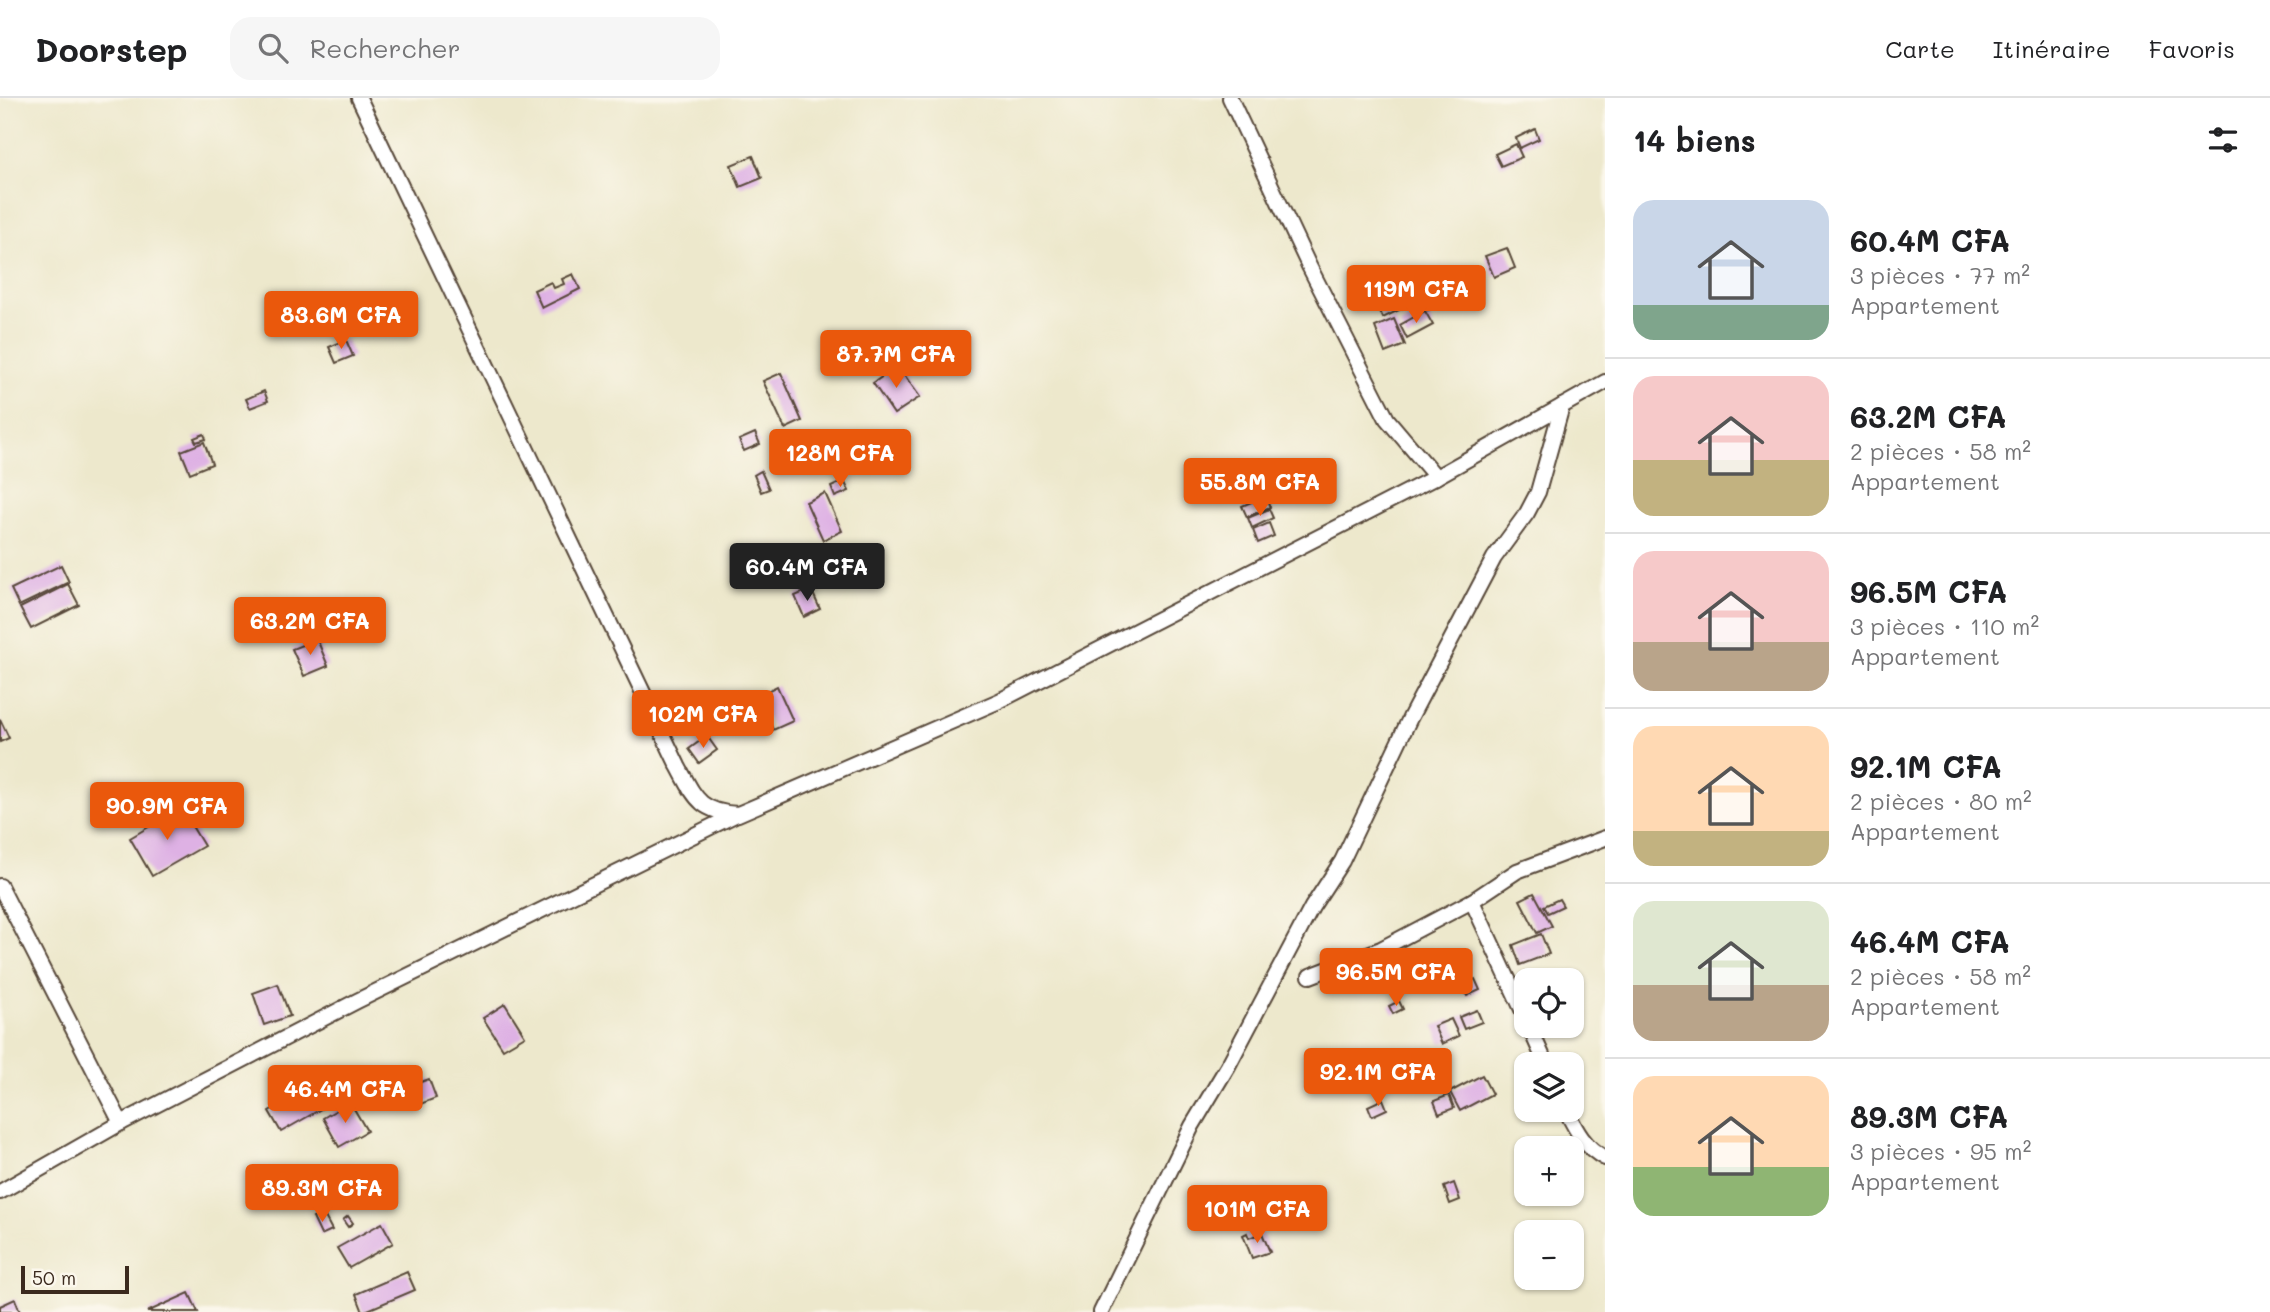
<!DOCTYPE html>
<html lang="fr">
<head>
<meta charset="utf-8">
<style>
  body { margin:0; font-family:Mali,sans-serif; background:#f6f6f6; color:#202124; height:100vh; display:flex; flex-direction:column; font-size:26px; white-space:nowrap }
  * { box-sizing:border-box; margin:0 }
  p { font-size:23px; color:#757577 }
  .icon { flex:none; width:38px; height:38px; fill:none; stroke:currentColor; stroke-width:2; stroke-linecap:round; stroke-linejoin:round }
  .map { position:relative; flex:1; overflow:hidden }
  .drawer { display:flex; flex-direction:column; background:#fff; width:665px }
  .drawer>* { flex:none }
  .tools { position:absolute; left:1514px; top:870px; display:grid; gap:14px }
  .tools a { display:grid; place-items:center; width:70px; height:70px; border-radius:14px; background:#fff; box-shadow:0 2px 5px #0004; font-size:35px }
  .scale { position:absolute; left:21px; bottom:18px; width:108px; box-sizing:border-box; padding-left:7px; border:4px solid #3b2a1e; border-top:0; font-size:19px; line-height:24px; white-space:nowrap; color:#3b2a1e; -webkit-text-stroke:5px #fbf7ec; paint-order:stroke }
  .price { position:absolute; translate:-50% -60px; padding:0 16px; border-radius:7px; background:#ea580c; color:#fff; font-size:23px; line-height:46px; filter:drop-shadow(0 2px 4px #0008) }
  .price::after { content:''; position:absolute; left:50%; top:42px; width:21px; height:16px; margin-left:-10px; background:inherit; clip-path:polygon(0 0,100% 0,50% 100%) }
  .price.active { background:#222; color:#fff }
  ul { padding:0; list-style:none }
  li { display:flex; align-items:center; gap:21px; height:175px; padding:0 28px }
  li+li { border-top:2px solid #e0e0e0 }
  li span { display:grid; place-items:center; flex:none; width:196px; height:140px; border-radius:21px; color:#555 }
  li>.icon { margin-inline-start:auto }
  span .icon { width:84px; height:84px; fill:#fffc; stroke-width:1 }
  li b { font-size:30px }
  h2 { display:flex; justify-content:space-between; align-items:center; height:84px; padding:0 28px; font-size:30px }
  header { display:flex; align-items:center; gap:42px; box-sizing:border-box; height:98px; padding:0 35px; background:#fff; border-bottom:2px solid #e0e0e0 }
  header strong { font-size:33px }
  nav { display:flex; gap:38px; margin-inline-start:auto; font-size:24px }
  .search { width:490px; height:63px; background:#f6f6f6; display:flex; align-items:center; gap:18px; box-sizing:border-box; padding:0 24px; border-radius:21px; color:#757577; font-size:26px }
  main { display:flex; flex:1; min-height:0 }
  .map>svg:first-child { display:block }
  .building { fill:#deb1e4 }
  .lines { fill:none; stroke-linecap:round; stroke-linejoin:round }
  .minor-casing { stroke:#564638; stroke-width:18 }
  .minor { stroke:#fff; stroke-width:14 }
</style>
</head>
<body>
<header>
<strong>Doorstep</strong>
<div class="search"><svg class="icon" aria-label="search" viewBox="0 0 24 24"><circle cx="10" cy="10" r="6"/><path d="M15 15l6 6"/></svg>Rechercher</div>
<nav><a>Carte</a><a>Itinéraire</a><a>Favoris</a></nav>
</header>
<main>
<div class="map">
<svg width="1605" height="1214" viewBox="0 0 1605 1214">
  <rect width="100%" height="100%" fill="#fbf7ec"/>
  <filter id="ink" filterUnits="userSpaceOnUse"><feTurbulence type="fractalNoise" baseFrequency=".0143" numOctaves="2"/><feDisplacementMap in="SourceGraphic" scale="14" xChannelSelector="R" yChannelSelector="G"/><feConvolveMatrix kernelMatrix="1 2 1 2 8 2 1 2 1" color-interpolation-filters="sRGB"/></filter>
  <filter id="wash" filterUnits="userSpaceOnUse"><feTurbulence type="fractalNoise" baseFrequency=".00686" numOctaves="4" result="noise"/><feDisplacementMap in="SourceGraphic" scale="28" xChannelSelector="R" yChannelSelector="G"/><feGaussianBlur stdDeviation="1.57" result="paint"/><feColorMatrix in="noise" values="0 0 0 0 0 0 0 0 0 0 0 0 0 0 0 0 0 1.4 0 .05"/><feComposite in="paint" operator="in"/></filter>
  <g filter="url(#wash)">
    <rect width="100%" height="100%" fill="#ede8cc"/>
    <g id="blocks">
      <!-- building -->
      <g class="building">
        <path d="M1535,31L1539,41L1520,50L1516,40Z"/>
        <path d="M1516,46L1522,59L1501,68L1495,56Z"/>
        <path d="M753,58L762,80L740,89L731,67Z"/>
        <path d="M1507,150L1515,170L1494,179L1485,158Z"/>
        <path d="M573,176L580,191L542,210L534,192L551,184L554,190L564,186L562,181Z"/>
        <path d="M1445,180L1454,201L1428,212L1419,191Z"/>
        <path d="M1415,191L1421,201L1383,220L1378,209Z"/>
        <path d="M1425,213L1433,227L1407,241L1400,227Z"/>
        <path d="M1394,221L1405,247L1385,255L1375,229Z"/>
        <path d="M346,242L353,258L336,265L329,249Z"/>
        <path d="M898,268L920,299L894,316L873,285Z"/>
        <path d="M781,275L802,323L785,331L763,283Z"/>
        <path d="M264,293L268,303L250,310L246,301Z"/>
        <path d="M755,335L760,346L744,353L739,342Z"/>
        <path d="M204,336L206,341L196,344L194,340Z"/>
        <path d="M204,344L212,366L190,375L181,353Z"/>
        <path d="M761,373L769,391L761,394L754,377Z"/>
        <path d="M844,383L849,393L835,399L831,389Z"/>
        <path d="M825,395L842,433L823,442L806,404Z"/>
        <path d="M1265,398L1270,409L1247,419L1242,408Z"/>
        <path d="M1269,411L1273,420L1252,430L1248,420Z"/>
        <path d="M1269,425L1274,438L1258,445L1253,432Z"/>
        <path d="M61,467L69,484L19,508L11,491Z"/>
        <path d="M68,486L79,507L31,531L20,510Z"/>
        <path d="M811,491L820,511L804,519L795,498Z"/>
        <path d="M317,541L328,568L304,578L292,551Z"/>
        <path d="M777,588L793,623L773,632L757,598Z"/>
        <path d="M0,621L9,640L0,644Z"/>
        <path d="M707,638L717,652L699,665L689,651Z"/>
        <path d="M181,710L204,748L152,778L130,740Z"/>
        <path d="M1534,795L1552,828L1537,835L1520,802Z"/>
        <path d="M1559,801L1563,808L1548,815L1544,808Z"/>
        <path d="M1541,836L1549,856L1520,867L1513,847Z"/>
        <path d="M1475,881L1480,892L1467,898L1462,887Z"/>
        <path d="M278,886L290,918L264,927L253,895Z"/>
        <path d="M1399,903L1403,911L1393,916L1389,908Z"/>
        <path d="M505,906L525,938L503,951L483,920Z"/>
        <path d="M1477,912L1482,924L1464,931L1459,919Z"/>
        <path d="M1451,921L1459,938L1442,946L1434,928Z"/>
        <path d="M1392,961L1397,972L1387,976L1382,965Z"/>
        <path d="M1482,977L1492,996L1460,1013L1450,994Z"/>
        <path d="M429,981L436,1000L410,1010L402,991Z"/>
        <path d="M309,990L321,1011L281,1034L269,1013Z"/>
        <path d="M1449,997L1454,1010L1439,1016L1434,1003Z"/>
        <path d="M1383,1001L1387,1011L1372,1018L1368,1008Z"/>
        <path d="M350,1004L367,1033L339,1049L323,1020Z"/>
        <path d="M1454,1085L1460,1102L1450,1106L1444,1089Z"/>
        <path d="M323,1115L332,1132L321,1137L313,1120Z"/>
        <path d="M348,1118L353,1125L348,1129L343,1122Z"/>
        <path d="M382,1125L393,1145L349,1170L337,1150Z"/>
        <path d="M1247,1135L1249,1140L1262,1135L1270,1154L1252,1160L1243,1137Z"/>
        <path d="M407,1174L415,1192L363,1214L356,1196Z"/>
        <path d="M189,1195L198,1214H147Z"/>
        <path d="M15,1201L20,1214H0V1208Z"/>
      </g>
    </g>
  </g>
  <g filter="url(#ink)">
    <use href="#blocks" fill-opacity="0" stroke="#564638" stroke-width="2"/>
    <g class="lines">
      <defs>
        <g id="minor">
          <path d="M359,0L678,668C695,699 699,714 738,716L999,603L1436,379L1605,284"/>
          <path d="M1230,0L1309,168L1387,321L1436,379"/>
          <path d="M0,788L121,1025"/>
          <path d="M1472,803L1526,920"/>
          <path d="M1310,878L1381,851L1472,803L1517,773L1605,740"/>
          <path d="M1529,928L1546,966"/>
          <path d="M1566,1012C1576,1032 1584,1049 1605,1060"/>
          <path d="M0,1094L121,1025L357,903L737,716"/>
          <path d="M1101,1214L1192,1028L1228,968L1312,809L1342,763L1410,620L1494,460L1527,415L1538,394L1562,308"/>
        </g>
      </defs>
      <!-- minor casing -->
      <use href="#minor" class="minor-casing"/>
      <!-- minor -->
      <use href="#minor" class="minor"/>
    </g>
  </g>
</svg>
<div class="tools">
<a><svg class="icon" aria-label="locate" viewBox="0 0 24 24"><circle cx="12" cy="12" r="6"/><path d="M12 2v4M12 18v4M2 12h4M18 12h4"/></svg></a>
<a><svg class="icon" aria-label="layers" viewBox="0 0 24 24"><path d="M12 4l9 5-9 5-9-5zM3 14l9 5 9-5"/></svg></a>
<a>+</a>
<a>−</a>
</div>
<div class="scale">50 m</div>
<b class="price" style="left:1416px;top:227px">119M CFA</b>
<b class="price" style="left:341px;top:253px">83.6M CFA</b>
<b class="price" style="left:896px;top:292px">87.7M CFA</b>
<b class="price" style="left:840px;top:391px">128M CFA</b>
<b class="price" style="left:1260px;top:420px">55.8M CFA</b>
<b class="price active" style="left:807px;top:505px">60.4M CFA</b>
<b class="price" style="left:310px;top:559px">63.2M CFA</b>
<b class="price" style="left:703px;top:652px">102M CFA</b>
<b class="price" style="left:167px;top:744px">90.9M CFA</b>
<b class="price" style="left:1396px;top:910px">96.5M CFA</b>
<b class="price" style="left:1378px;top:1010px">92.1M CFA</b>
<b class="price" style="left:345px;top:1027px">46.4M CFA</b>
<b class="price" style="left:322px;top:1126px">89.3M CFA</b>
<b class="price" style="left:1257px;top:1147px">101M CFA</b>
</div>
<section class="drawer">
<h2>14 biens<svg class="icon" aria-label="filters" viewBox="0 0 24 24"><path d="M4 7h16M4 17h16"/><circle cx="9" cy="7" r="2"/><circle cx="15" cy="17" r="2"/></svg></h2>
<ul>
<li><span style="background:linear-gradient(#c9d6e8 75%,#7fa58c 0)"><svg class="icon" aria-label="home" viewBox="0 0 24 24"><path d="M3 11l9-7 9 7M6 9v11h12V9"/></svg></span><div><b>60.4M CFA</b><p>3 pièces · 77 m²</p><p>Appartement</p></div></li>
<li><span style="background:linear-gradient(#f6c9c9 60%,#c2b280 0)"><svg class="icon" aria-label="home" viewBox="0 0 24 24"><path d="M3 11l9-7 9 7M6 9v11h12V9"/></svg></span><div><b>63.2M CFA</b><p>2 pièces · 58 m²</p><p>Appartement</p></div></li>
<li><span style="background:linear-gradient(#f6c9c9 65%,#b9a48a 0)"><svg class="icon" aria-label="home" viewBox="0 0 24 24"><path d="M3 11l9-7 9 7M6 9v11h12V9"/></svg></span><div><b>96.5M CFA</b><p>3 pièces · 110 m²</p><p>Appartement</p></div></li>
<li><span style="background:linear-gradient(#ffd9b3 75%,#c2b280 0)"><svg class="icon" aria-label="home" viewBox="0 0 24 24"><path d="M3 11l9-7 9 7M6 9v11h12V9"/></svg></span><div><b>92.1M CFA</b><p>2 pièces · 80 m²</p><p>Appartement</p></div></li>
<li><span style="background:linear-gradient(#dfe7d0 60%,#b9a48a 0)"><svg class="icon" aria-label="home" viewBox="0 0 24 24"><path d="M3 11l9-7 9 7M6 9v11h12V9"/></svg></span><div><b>46.4M CFA</b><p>2 pièces · 58 m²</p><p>Appartement</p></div></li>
<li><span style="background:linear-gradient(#ffd9b3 65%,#8fb573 0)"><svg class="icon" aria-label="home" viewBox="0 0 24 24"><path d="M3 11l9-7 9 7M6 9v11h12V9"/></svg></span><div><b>89.3M CFA</b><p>3 pièces · 95 m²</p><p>Appartement</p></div></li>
</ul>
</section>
</main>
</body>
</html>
